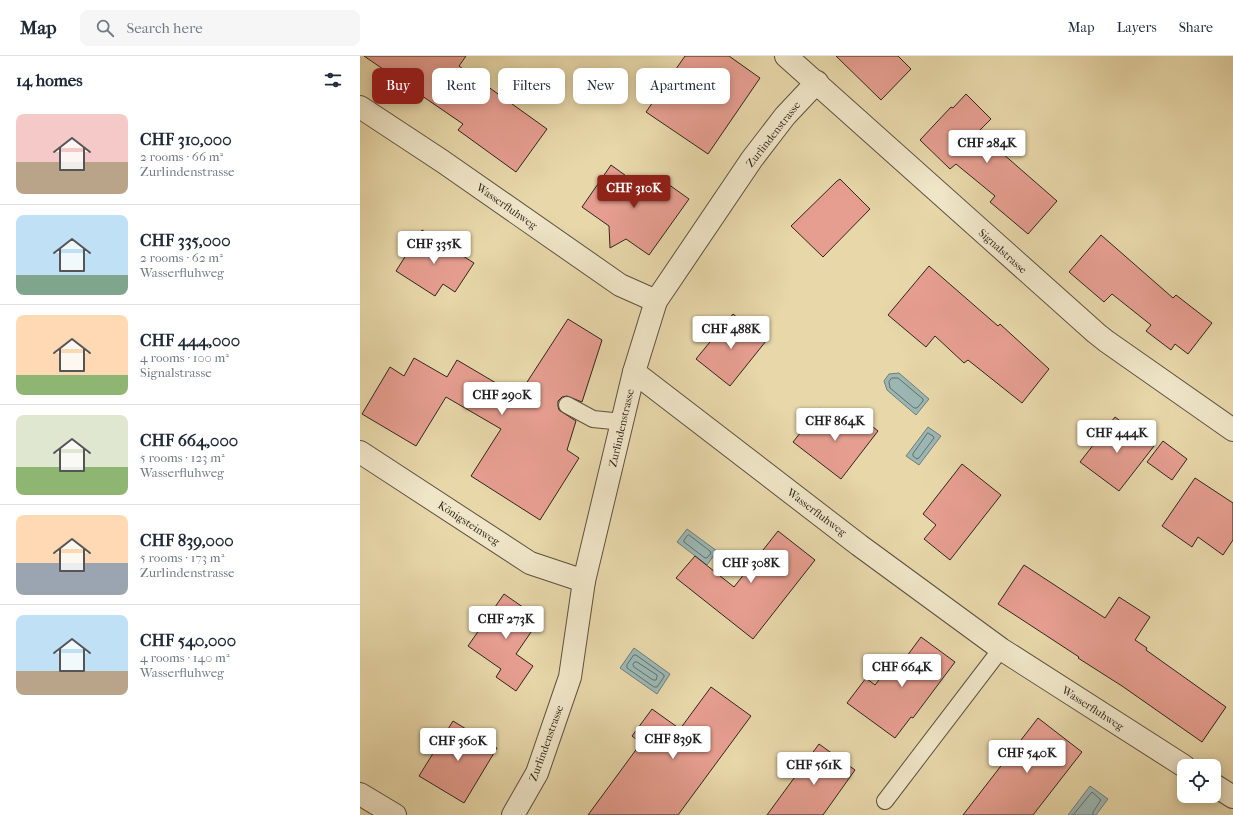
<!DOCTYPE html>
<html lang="en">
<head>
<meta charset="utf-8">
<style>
  body { margin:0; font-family:"IM FELL French Canon",serif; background:#f6f6f7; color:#1f2937; height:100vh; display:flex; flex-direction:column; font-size:15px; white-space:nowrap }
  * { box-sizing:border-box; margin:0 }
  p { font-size:13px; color:#747a83 }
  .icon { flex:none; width:22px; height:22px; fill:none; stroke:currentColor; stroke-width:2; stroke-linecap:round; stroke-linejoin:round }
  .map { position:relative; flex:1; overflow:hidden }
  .drawer { display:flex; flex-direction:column; background:#fff; width:360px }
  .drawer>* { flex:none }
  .top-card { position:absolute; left:12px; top:12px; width:380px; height:36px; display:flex; gap:8px }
  .fabs { position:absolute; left:817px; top:703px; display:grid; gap:8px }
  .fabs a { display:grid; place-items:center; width:44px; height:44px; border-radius:8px; background:#fff; box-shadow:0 2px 10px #0003; font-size:20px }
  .price { position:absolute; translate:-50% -34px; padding:0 9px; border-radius:4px; background:#fff; color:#222; font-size:13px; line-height:26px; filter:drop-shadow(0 1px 2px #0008) }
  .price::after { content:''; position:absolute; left:50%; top:24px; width:12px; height:9px; margin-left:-6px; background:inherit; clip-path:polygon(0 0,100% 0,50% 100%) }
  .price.selected { background:#8f2418; color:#fff }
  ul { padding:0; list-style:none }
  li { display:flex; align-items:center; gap:12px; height:100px; padding:0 16px }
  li+li { border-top:1px solid #e0e1e3 }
  li span { display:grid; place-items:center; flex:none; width:112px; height:80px; border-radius:8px; color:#555 }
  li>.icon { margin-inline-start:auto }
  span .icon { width:48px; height:48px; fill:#fffc; stroke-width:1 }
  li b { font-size:17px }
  h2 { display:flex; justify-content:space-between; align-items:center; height:48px; padding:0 16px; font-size:17px }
  .chip { padding:0 14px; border-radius:8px; background:#fff; box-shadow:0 2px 10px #0003; font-size:14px; line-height:36px }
  .chip.selected { background:#8f2418; color:#fff }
  header { display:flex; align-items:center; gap:24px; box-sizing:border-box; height:56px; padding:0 20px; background:#fff; border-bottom:1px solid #e0e1e3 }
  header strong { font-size:19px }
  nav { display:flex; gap:22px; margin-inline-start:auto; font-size:14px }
  .search { width:280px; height:36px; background:#f6f6f7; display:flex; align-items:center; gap:10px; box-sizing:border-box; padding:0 14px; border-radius:8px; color:#747a83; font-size:15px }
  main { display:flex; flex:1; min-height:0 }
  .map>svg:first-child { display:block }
  .water { fill:#9bb7b4; stroke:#707d78 }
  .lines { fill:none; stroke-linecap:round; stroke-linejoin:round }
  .shore { stroke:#656e68; stroke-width:1 }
  .building { fill:#e69e90; stroke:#2f261d }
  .service-casing { stroke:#5d5240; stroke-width:18 }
  .minor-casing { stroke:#5d5240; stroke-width:24 }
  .service { stroke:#efe5c7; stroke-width:16 }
  .minor { stroke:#efe5c7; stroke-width:22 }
  .labels { text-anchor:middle; stroke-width:3; stroke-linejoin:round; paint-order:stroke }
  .street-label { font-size:11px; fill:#2f261d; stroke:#efe5c7 }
</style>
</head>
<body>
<header>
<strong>Map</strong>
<div class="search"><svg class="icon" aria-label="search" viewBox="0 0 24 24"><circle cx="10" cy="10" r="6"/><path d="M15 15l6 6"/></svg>Search here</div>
<nav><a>Map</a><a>Layers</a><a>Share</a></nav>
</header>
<main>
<section class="drawer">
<h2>14 homes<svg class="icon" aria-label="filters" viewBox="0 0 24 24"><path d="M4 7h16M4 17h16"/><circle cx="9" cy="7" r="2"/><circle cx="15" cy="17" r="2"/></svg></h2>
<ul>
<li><span style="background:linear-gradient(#f6c9c9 60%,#b9a48a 0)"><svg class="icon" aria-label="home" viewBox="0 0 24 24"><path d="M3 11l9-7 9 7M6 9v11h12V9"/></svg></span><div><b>CHF 310,000</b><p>2 rooms · 66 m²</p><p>Zurlindenstrasse</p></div></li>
<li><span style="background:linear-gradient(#bfe0f5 75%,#7fa58c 0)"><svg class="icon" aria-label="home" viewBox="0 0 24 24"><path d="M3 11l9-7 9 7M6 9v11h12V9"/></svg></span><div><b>CHF 335,000</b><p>2 rooms · 62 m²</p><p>Wasserfluhweg</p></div></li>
<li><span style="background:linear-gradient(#ffd9b3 75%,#8fb573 0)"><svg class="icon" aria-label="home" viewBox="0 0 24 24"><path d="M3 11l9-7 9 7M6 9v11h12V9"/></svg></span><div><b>CHF 444,000</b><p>4 rooms · 100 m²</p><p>Signalstrasse</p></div></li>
<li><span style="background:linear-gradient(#dfe7d0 65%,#8fb573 0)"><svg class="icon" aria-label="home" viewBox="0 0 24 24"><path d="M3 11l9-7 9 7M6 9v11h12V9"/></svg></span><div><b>CHF 664,000</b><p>5 rooms · 123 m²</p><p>Wasserfluhweg</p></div></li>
<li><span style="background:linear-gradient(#ffd9b3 60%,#9aa5b1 0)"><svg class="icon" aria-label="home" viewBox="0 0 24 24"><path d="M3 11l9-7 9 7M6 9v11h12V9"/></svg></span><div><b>CHF 839,000</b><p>5 rooms · 173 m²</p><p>Zurlindenstrasse</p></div></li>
<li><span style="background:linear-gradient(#bfe0f5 70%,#b9a48a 0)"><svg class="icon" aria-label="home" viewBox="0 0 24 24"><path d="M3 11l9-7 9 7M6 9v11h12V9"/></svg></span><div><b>CHF 540,000</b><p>4 rooms · 140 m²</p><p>Wasserfluhweg</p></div></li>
</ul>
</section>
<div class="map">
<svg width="873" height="759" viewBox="0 0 873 759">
  <rect width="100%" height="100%" fill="#e7d7a9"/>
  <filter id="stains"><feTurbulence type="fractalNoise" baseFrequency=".005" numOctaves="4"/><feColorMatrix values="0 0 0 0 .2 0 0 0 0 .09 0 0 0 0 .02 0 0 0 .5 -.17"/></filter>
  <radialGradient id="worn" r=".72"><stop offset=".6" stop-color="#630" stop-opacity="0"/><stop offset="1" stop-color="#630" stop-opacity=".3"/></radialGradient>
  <!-- water -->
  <g class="water">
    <path d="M539,317L569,343L556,359L527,334L524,325L529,318Z"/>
    <path d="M568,371L581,380L559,409L546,400Z"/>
    <path d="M327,473L357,495L347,509L317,486Z"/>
    <path d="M274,592L310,618L297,638L260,612Z"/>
    <path d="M730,730L748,743L736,759H708Z"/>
  </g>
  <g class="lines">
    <!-- shore -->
    <g class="shore">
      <path d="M532,322H538L563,343V345L557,352H554L530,332L529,326Z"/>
      <path d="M568,377L573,380L574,382L559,402L557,403L553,400V398Z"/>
      <path d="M329,479L350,495L351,497L347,502H345L324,486V484L327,480Z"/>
      <path d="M274,599H276L304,619V621L297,631H294L267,612V609Z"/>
      <path d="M275,606H277L297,619V621L296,624H293L274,611L273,609Z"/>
      <path d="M713,759L732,736L741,744L733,756V759"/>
    </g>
  </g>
  <!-- building -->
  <g class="building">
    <path d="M4,0H106L99,10L187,73L156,116L98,74L103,68Z"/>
    <path d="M325,0H369L400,22L348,98L286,56Z"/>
    <path d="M476,0H538L551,13L521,44Z"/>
    <path d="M606,38L631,63L619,75L642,97L697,145L668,178L630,146L635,140L596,108L590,113L560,84L591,51L593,52Z"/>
    <path d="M251,109L291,138L301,123L329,143L289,199L266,183L250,192L249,170L222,151Z"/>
    <path d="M480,123L510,153L463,201L431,170L477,125Z"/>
    <path d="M62,174L114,207L95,236L83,228L75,240L36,215Z"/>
    <path d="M741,179L813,242L816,239L852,267L828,298L815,288L811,294L786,275L791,269L752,238L744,246L709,216Z"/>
    <path d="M569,210L638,270L640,268L689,313L662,347L608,304L604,307L575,280L566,291L528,259Z"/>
    <path d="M373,258L406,285L370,330L336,303Z"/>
    <path d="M208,263L242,284L222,346L207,340L202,341L198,345V350L199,354L216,365L207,394L219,402L180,464L111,420L141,373L86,341L56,390L2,358L30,311L44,320L54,302L87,321L97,304L158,340Z"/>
    <path d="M460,352L487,374L498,359L518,375L481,423L433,386Z"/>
    <path d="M755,361L794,390L759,435L720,406Z"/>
    <path d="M803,385L827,403L812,424L787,406Z"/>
    <path d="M602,408L641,439L590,504L564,483L576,469L563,458Z"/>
    <path d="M835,422L873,447V484L863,499L838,481L832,491L802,470Z"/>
    <path d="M418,475L455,504L393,583L316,522L335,500L374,531Z"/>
    <path d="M664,509L745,562L759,541L790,561L775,584L787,592L786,594L866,651L842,686L762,630L718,602L719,601L638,548Z"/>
    <path d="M144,538L180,563L156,598L173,610L156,635L136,621L141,613L108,590Z"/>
    <path d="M561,581L595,606L553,662L551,661L535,682L487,647L506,622L515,629L538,599L544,604Z"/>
    <path d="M351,631L391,660L318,759H228L281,687L272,680L292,653L320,673Z"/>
    <path d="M678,662L722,696L673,759H603Z"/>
    <path d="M93,665L137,692L104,747L59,720Z"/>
    <path d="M459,688L495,714L463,759H407Z"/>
  </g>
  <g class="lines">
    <defs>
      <g id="service">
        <path d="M207,349L233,363L263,366"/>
        <path d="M525,745L641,593"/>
      </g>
      <g id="minor">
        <path d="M426,0L736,277L746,285L873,374"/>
        <path d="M0,51L82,105L260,229L296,245"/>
        <path d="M274,316L499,489L641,593L824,710"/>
        <path d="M0,396L170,507L224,525"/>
        <path d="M854,729L873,741"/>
        <path d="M0,738L35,759"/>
        <path d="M153,759L177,717L210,621L224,525L274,316L296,245L392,103L425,60L457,26"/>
      </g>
    </defs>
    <!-- service casing -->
    <use href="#service" class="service-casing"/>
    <!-- minor casing -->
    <use href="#minor" class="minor-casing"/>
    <!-- service -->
    <use href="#service" class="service"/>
    <!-- minor -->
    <use href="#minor" class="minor"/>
  </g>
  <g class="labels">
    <!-- street labels -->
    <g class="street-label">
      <text transform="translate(413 78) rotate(-52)" y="4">Zurlindenstrasse</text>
      <text transform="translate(147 150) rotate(35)" y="4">Wasserfluhweg</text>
      <text transform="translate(643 195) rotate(42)" y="4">Signalstrasse</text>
      <text transform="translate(261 372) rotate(-77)" y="4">Zurlindenstrasse</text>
      <text transform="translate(457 456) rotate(37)" y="4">Wasserfluhweg</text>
      <text transform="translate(109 467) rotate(33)" y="4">Königsteinweg</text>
      <text transform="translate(733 652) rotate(33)" y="4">Wasserfluhweg</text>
      <text transform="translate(186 687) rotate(-70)" y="4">Zurlindenstrasse</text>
    </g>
  </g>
  <rect width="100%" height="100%" filter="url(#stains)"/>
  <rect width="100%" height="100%" fill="url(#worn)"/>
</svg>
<div class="fabs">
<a><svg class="icon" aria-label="locate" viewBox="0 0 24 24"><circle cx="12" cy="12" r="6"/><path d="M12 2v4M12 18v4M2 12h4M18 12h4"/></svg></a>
</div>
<b class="price" style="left:627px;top:108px">CHF 284K</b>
<b class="price selected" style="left:274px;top:153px">CHF 310K</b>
<b class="price" style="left:74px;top:209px">CHF 335K</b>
<b class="price" style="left:371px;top:294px">CHF 488K</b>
<b class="price" style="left:142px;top:360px">CHF 290K</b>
<b class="price" style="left:475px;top:386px">CHF 864K</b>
<b class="price" style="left:757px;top:398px">CHF 444K</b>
<b class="price" style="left:391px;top:528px">CHF 308K</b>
<b class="price" style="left:146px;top:584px">CHF 273K</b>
<b class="price" style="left:542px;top:632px">CHF 664K</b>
<b class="price" style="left:313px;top:704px">CHF 839K</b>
<b class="price" style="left:98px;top:706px">CHF 360K</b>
<b class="price" style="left:667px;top:718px">CHF 540K</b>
<b class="price" style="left:454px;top:730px">CHF 561K</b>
<div class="top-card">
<a class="chip selected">Buy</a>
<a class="chip">Rent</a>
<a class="chip">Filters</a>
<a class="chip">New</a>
<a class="chip">Apartment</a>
</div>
</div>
</main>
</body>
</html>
